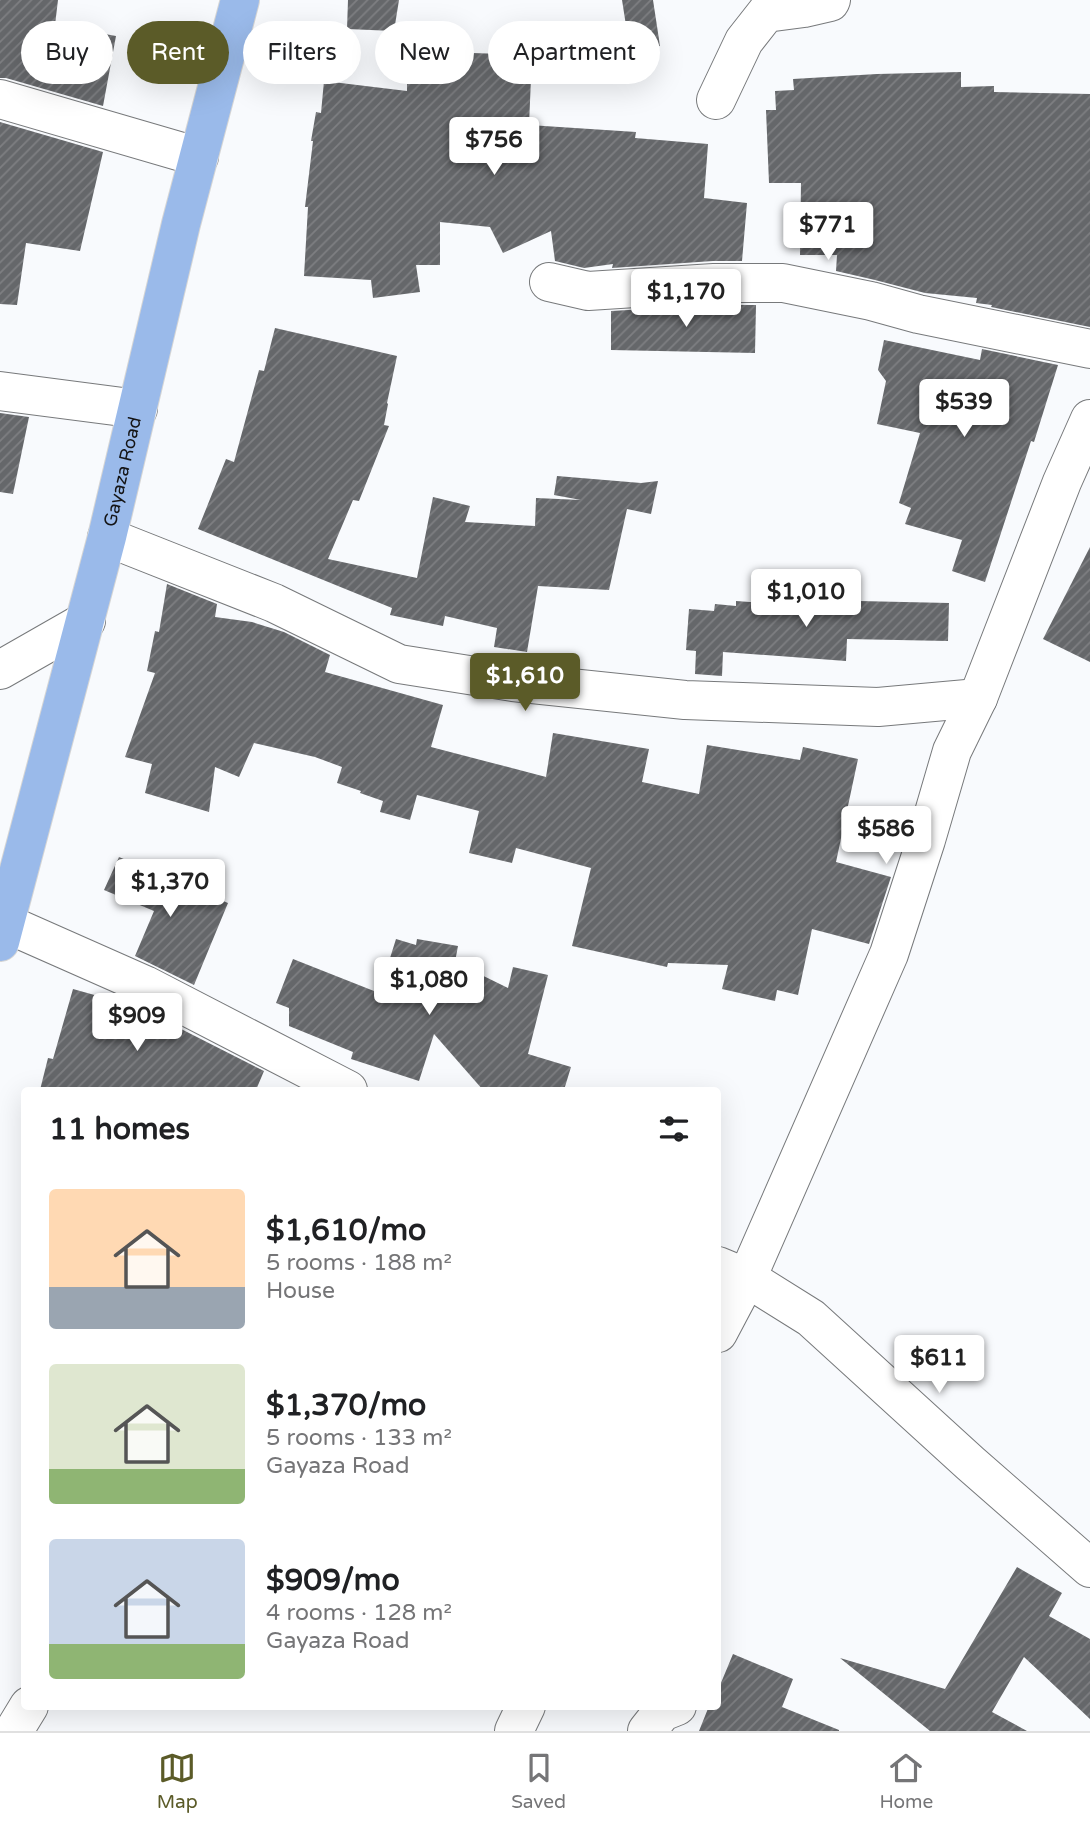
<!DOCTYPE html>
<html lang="en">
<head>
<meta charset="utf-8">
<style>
  body { margin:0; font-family:"Varela Round",sans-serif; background:#f6f6f6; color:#202124; height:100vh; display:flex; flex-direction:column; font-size:26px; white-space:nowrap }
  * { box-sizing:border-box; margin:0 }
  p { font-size:23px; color:#757577 }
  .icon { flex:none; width:38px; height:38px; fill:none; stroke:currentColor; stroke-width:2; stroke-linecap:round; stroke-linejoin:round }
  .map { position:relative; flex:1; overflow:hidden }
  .details { position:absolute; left:21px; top:1087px; width:700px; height:623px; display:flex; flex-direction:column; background:#fff; border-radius:7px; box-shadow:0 7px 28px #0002 }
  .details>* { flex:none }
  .top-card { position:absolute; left:21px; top:21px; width:700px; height:63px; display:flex; gap:14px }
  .price { position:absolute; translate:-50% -60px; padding:0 16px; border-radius:7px; background:#fff; color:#222; font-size:23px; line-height:46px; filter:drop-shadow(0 2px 4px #0008) }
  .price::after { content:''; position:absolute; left:50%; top:42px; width:21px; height:16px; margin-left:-10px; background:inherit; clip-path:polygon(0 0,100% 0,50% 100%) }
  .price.current { background:#5b5b28; color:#fff }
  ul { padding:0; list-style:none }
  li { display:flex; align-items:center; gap:21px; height:175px; padding:0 28px }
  li span { display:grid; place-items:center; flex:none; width:196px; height:140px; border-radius:7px; color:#555 }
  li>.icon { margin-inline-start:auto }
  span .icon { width:84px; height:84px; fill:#fffc; stroke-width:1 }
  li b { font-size:30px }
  h2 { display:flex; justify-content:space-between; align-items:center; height:84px; padding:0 28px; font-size:30px }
  .pill { padding:0 24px; border-radius:32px; background:#fff; box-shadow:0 7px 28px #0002; font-size:24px; line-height:63px }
  .pill.current { background:#5b5b28; color:#fff }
  .tabs { display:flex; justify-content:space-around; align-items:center; height:98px; border-top:2px solid #e0e0e0; background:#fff; font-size:19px; color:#757577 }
  .tabs a { display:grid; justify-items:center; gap:4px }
  .tabs .current { color:#5b5b28 }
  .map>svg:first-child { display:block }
  .building { fill:url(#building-hatch) }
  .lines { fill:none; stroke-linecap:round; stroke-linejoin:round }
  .minor-casing { stroke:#77797b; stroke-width:40 }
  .major-casing { stroke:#d5d5d5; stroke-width:40 }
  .minor { stroke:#fff; stroke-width:38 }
  .major { stroke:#9abaea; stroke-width:38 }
  .labels { text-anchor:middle; stroke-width:7; stroke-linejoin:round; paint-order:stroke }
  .street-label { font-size:18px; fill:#141415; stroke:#fff }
</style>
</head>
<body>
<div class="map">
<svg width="1090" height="1731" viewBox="0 0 1090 1731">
  <defs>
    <pattern id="building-hatch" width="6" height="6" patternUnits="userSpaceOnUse" patternTransform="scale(1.75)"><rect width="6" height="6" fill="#65676a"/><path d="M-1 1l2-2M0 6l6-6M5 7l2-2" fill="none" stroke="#7e7f82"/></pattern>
  </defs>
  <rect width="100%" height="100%" fill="#f8fafd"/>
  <!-- building -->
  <g class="building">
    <path d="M0,0H58L55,25L116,36L103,106L6,78H0Z"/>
    <path d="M348,0H399L394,31L347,29Z"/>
    <path d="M622,0H653L660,46L630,51Z"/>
    <path d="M407,26H442V52L532,55L529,125L636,132L635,138L708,144L704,198L747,203L742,261H713L612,268L613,264L584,268L555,261L551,231L503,253L490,227L440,222V265H416L420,292L373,298L371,280L304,276L308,207H305L313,141H311L316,112L321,113L324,81L407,91Z"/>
    <path d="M961,72V87L994,86V92L1090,94V327L991,307L992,305L976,303L977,298L925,293L875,280L836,271L837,255H800L801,183H769L766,110H776L775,91L794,90L793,79L877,74Z"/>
    <path d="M0,122L103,152L80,251L26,243L17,305L0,304Z"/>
    <path d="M715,305H756L755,353L611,350V311Z"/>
    <path d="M275,328L397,356L387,403L388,404L384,425L389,426L359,501L353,500L328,559L417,578L433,497L470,506L465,522L535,526L536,498L581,500L554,495L557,476L641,483L658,481L651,514L627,509L609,590L538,586L527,652L494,647L497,628L445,616L443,626L390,615L392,608L198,529L226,459L234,462L259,370L264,371Z"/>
    <path d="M884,340L980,360L982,349L1058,365L1034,442L1031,441L985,582L952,571L962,540L905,524L911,508L899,503L920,433L877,424L886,381L878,370Z"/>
    <path d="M0,413L29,417L13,494L0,492Z"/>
    <path d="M1090,547V662L1043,639Z"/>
    <path d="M167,584L217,604L215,617L252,622L284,632L330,655L325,672L443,705L431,747L546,777L553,733L649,749L642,782L699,794L707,745L800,760L803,747L858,759L836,862L891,877L869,944L812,929L798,995L777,990L775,1001L722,989L728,965L668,963L667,967L572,946L591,868L516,848L512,863L469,853L479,811L417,795L410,820L380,812L383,801L360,793L361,791L337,783L342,767L315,757L254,743L239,777L215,767L209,812L145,793L152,764L125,757L155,673L147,671L155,631L159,632Z"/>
    <path d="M736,601L859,610V601L949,603L948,641L847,639L846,661L723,652L722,676L695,674L696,651L686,650L689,609L714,611L715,604L736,606Z"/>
    <path d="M119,857L228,903L194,985L135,956L154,911L104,890Z"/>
    <path d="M396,939L416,945L417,939L458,946L455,962L508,988L513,967L548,975L528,1054L571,1067L564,1090H483L434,1034L419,1081L351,1059L353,1052L289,1026V1008L276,1003L293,959L379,993Z"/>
    <path d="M73,989L116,1001L118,997L264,1071L256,1090H40L48,1058L53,1059Z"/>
    <path d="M1017,1567L1062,1593L1049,1616L1090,1639V1719L1024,1657L992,1712L1027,1731H930L840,1658L945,1689Z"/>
    <path d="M733,1654L793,1679L782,1707L839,1730V1731H699L709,1706H718V1690Z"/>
  </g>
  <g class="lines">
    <defs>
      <g id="minor">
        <path d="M0,99L199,157"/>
        <path d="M716,100L744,41L766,13L804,8L830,2L831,0"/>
        <path d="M549,282L588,291L714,283H783L871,301L918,314L1090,349"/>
        <path d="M0,391L138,409"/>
        <path d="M107,537L274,603L399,664L513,682L685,700L878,707L978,698"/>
        <path d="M0,670L86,621"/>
        <path d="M5,923L145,985L348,1090"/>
        <path d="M718,1266L747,1278L811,1318L970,1463L1090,1568"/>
        <path d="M718,1333L747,1278L889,954L926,840L952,751L978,698L1062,482L1090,419"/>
        <path d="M15,1729L29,1706"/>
        <path d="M514,1731L526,1706"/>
        <path d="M647,1731L662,1712L677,1706"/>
      </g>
      <g id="major">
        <path id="s1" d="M0,942L107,537L181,224L240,0"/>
      </g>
    </defs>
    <!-- minor casing -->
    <use href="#minor" class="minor-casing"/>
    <!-- major casing -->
    <use href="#major" class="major-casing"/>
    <!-- minor -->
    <use href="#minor" class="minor"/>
    <!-- major -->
    <use href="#major" class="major"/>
  </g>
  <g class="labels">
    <!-- street labels -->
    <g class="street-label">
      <text dy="6" stroke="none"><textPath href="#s1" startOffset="486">Gayaza Road</textPath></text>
    </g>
  </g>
</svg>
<b class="price" style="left:494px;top:177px">$756</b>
<b class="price" style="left:828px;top:262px">$771</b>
<b class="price" style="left:686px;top:329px">$1,170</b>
<b class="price" style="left:964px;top:439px">$539</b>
<b class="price" style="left:806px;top:629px">$1,010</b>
<b class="price current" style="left:525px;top:713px">$1,610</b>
<b class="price" style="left:886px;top:866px">$586</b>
<b class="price" style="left:170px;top:919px">$1,370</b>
<b class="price" style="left:429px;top:1017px">$1,080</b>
<b class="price" style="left:137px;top:1053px">$909</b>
<b class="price" style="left:939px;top:1395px">$611</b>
<div class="top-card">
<a class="pill">Buy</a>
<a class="pill current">Rent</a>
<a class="pill">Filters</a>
<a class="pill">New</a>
<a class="pill">Apartment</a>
</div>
<section class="details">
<h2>11 homes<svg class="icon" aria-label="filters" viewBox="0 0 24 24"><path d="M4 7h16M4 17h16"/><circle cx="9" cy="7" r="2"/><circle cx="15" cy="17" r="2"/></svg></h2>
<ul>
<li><span style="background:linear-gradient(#ffd9b3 70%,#9aa5b1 0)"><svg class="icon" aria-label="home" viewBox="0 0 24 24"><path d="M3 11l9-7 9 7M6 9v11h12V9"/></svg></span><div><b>$1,610/mo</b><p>5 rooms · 188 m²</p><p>House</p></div></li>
<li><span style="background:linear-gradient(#dfe7d0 75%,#8fb573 0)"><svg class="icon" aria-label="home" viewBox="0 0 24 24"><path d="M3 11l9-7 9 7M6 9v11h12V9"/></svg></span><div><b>$1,370/mo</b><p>5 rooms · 133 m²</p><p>Gayaza Road</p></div></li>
<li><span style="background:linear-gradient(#c9d6e8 75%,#8fb573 0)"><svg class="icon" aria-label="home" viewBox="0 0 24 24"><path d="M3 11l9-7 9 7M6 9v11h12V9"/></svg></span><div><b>$909/mo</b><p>4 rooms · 128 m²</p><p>Gayaza Road</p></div></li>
</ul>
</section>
</div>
<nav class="tabs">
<a class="current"><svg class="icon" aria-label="map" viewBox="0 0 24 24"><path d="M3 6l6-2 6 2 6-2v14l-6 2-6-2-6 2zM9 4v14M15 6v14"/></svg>Map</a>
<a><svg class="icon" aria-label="saved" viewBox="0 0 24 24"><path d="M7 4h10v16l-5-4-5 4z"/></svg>Saved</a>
<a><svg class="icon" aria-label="home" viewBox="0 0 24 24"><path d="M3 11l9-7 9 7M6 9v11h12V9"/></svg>Home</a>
</nav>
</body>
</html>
